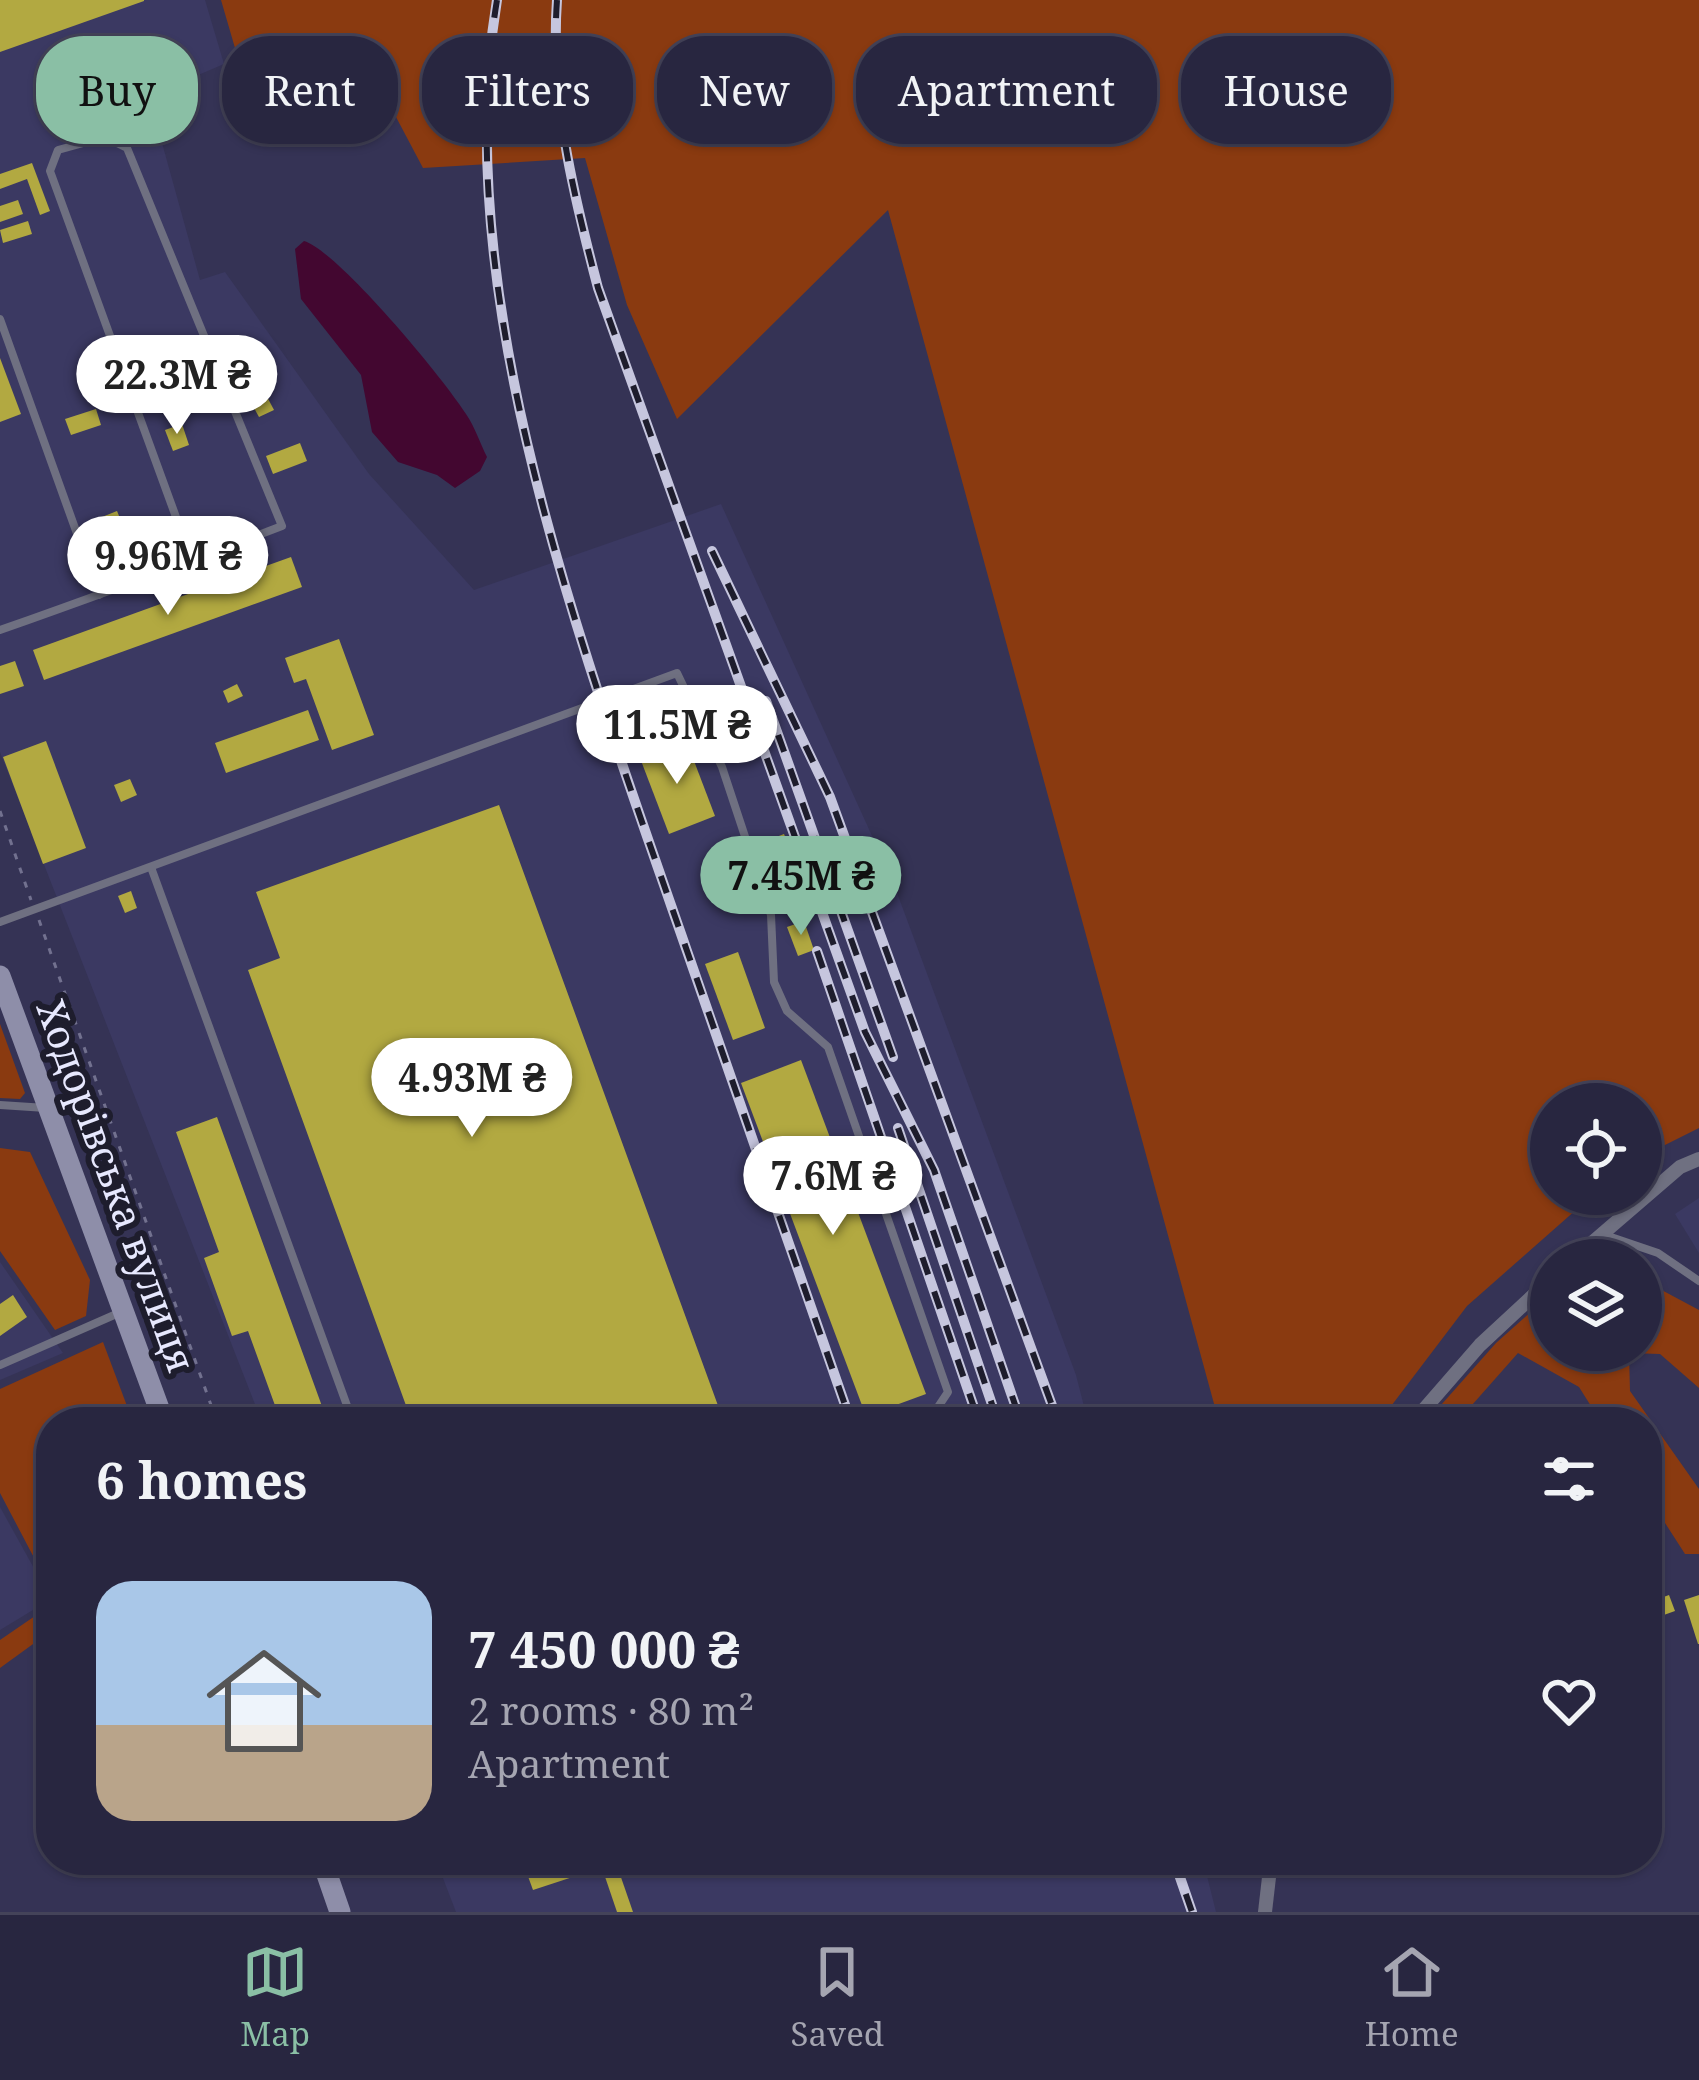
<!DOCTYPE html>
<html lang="en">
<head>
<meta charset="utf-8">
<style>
  body { margin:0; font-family:"Noto Serif",serif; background:#34324b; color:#f1f3f6; height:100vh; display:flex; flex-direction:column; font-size:45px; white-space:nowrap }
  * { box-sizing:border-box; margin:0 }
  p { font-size:39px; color:#a5a5b1 }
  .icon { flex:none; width:66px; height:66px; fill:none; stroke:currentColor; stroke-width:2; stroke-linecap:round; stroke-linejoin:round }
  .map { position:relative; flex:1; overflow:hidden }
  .panel { position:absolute; left:36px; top:1407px; width:1626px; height:468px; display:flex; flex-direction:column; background:#282640; border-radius:48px; box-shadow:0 3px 9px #0004,0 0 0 3px #444359 }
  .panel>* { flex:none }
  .hud { position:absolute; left:36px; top:36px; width:1629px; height:108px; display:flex; gap:24px }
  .tools { position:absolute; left:1530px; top:1083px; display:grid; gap:24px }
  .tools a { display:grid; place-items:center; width:132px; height:132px; border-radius:50%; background:#282640; box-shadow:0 3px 9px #0004,0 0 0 3px #444359; font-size:60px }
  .price { position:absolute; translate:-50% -102px; padding:0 27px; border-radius:42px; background:#fff; color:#222; font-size:39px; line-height:78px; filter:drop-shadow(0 3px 6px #0008) }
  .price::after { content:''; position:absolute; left:50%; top:72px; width:36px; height:27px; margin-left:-18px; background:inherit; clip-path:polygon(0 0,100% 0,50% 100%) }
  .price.on { background:#8abfa5; color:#111 }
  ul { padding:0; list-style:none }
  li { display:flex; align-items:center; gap:36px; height:300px; padding:0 60px }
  li span { display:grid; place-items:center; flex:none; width:336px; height:240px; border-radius:36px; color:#555 }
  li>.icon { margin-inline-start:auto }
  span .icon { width:144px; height:144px; fill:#fffc; stroke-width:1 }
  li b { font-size:51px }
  h2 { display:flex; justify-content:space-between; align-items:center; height:144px; padding:0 60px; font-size:51px }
  .pill { padding:0 42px; border-radius:48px; background:#282640; box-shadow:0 3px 9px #0004,0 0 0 3px #444359; font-size:42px; line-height:108px }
  .pill.on { background:#8abfa5; color:#111 }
  .dock { display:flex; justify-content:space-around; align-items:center; height:168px; border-top:3px solid #444359; background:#282640; font-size:33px; color:#a5a5b1 }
  .dock a { display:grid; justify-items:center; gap:6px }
  .dock .on { color:#8abfa5 }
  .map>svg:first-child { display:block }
  .built { fill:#3b3962 }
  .green { fill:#8a3a10 }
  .water { fill:#430730 }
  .building { fill:#b2a941 }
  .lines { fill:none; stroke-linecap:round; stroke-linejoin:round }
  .path { stroke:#72718f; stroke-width:3; stroke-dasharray:6 9; stroke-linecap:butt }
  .lane { stroke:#6f7081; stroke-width:8 }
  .street { stroke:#6f7081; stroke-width:14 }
  .secondary { stroke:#8e8ea9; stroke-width:21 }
  .rail-casing { stroke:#c6c6de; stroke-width:10 }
  .rail { stroke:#1e1d2d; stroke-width:6; stroke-dasharray:18; stroke-linecap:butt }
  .labels { text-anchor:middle; stroke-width:12; stroke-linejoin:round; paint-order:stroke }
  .street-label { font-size:39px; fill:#e7e8fe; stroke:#1e1d2d }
</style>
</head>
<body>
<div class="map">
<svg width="1699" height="1912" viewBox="0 0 1699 1912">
  <rect width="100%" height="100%" fill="#353355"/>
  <!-- built -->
  <g class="built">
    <path d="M0,0H205L224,64L149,96L200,280L225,272L369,474L474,590L721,504L893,882L1076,1375L1088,1422H262L0,752Z"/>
    <path d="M1699,1198V1253L1675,1214Z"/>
    <path d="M0,1262L63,1353L0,1380Z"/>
    <path d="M0,1507L51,1599L0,1630Z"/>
    <path d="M436,1860H1203L1216,1912H456Z"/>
  </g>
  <!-- green -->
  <g class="green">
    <path d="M221,0H1699V1128L1641,1157V1104H1551V1194H1594L1467,1306L1379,1422H1219L888,210L677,419L627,305L585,158L423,168L387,100L354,116L235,48Z"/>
    <path d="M0,1024L25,1093L20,1099L0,1098Z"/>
    <path d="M0,1148L30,1152L90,1280L86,1316L55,1330L0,1251Z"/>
    <path d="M1641,1279L1699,1310V1388L1660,1354L1629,1353L1630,1391L1699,1489V1554H1685L1647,1495V1422H1601L1579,1387L1518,1353L1457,1422H1426L1496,1343L1551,1294V1350H1641Z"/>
    <path d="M103,1342L133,1422H51V1590L0,1493V1389Z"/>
    <path d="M51,1605V1631L0,1668V1640Z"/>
  </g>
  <!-- water -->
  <path class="water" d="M304,241C338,251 444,379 466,414C475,427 480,443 487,457L480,471L455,488L437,475L398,462L372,432L361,375L301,299L295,249Z"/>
  <!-- building -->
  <g class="building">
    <path d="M0,0H144V1L0,52Z"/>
    <path d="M117,71L124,90L107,96L101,78Z"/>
    <path d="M32,163L50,211L40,215L27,179L0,189V174Z"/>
    <path d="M18,200L23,214L0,222V206Z"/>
    <path d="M28,221L32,234L3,243L0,230Z"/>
    <path d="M0,358L21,414L0,422Z"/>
    <path d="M197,373L205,394L188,400L180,379Z"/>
    <path d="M265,393L274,410L259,417L250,401Z"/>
    <path d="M96,409L101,425L71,435L65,419Z"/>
    <path d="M182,424L189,445L173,451L165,430Z"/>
    <path d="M300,443L307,461L273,474L266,456Z"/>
    <path d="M117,511L128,538L113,544L102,517Z"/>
    <path d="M291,557L302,587L44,680L33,650Z"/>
    <path d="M339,639L374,735L332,750L306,679L294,683L285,658Z"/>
    <path d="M15,661L24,686L0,694V666Z"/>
    <path d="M237,684L243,696L228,703L223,691Z"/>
    <path d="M308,710L319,740L226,773L215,743Z"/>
    <path d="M686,740L715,816L669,834L640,758Z"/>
    <path d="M46,741L86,848L43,864L3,757Z"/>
    <path d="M130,779L137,795L121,802L114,785Z"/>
    <path d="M499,805L724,1422H412L248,970L280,958L256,892Z"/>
    <path d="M784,834L803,882L785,889L766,841Z"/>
    <path d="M131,891L137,908L125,913L118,896Z"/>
    <path d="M804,921L814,950L798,956L787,927Z"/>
    <path d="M738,952L765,1028L733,1040L705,964Z"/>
    <path d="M801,1060L926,1394L866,1416L741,1083Z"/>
    <path d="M217,1117L327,1420L321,1422H281L248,1331L232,1336L204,1258L219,1252L176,1132Z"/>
    <path d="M13,1295L27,1317L0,1336V1304Z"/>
    <path d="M1669,1595L1675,1611L1647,1621V1603Z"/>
    <path d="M1699,1595V1644H1698L1684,1600Z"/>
    <path d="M522,1860H587L591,1871L533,1890Z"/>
    <path d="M615,1860L633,1912H617L600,1862Z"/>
  </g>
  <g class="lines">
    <!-- path -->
    <g class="path">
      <path d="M0,811L31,900"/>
      <path d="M39,920L217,1422"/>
    </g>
    <!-- lane -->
    <g class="lane">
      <path d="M0,319L99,595"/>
      <path d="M0,630C94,597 188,562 282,526L127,148L105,137L58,150L50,171L192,561"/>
      <path d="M152,870L353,1422"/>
      <path d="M0,922L677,673L722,767L771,915L774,982L787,1011L828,1047L948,1392L928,1422"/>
      <path d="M0,1105L46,1108"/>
      <path d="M1602,1234L1658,1253L1699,1281"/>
      <path d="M0,1365L121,1312"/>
    </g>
    <!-- street -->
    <g class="street">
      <path d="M1572,1260L1680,1167L1699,1159"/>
      <path d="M1413,1422L1480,1345L1551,1279"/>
      <path d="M1265,1912L1271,1860"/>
    </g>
    <!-- secondary -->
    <g class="secondary">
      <path d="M0,976L164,1422"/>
      <path d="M322,1860L340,1912"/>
    </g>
    <defs>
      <g id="rail">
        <path d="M497,0C449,288 578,638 672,908C732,1079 791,1251 851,1422"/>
        <path d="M557,0C550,99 573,193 598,288L865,1032L934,1170L1021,1422"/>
        <path d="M712,551L830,797L1058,1422"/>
        <path d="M766,701L893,1057"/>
        <path d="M817,951L979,1422"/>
        <path d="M898,1128L998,1422"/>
        <path d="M1174,1860L1192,1912"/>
      </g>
    </defs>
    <!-- rail casing -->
    <use href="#rail" class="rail-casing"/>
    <!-- rail -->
    <use href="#rail" class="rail"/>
  </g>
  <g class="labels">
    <!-- street labels -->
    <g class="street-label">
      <text transform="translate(116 1186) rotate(70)" y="14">Ходорівська вулиця</text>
    </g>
  </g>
</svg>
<div class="tools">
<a><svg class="icon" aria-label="locate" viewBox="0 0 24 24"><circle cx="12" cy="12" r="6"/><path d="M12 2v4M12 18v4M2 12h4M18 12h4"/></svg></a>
<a><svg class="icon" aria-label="layers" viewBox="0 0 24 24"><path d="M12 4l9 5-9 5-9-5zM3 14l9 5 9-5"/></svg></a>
</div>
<b class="price" style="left:177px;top:437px">22.3M ₴</b>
<b class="price" style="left:168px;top:618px">9.96M ₴</b>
<b class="price" style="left:677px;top:787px">11.5M ₴</b>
<b class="price on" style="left:801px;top:938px">7.45M ₴</b>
<b class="price" style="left:472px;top:1140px">4.93M ₴</b>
<b class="price" style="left:833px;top:1238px">7.6M ₴</b>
<div class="hud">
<a class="pill on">Buy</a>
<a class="pill">Rent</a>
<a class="pill">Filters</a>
<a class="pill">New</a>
<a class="pill">Apartment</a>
<a class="pill">House</a>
</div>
<section class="panel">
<h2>6 homes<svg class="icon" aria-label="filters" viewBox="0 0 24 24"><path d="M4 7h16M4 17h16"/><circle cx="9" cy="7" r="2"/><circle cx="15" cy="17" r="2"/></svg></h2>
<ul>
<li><span style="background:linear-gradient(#a9c7e8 60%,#b9a48a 0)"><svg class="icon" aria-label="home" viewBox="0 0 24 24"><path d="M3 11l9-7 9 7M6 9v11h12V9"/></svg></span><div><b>7 450 000 ₴</b><p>2 rooms · 80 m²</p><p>Apartment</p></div><svg class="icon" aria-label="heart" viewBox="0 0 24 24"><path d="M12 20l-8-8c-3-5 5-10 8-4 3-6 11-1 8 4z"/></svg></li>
</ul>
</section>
</div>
<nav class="dock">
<a class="on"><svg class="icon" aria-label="map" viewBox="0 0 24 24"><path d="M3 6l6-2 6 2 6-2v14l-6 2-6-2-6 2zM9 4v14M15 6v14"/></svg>Map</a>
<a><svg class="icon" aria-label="saved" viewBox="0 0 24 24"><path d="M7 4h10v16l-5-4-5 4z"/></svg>Saved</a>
<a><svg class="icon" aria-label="home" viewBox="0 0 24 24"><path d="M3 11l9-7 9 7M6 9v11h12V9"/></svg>Home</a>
</nav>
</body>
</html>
